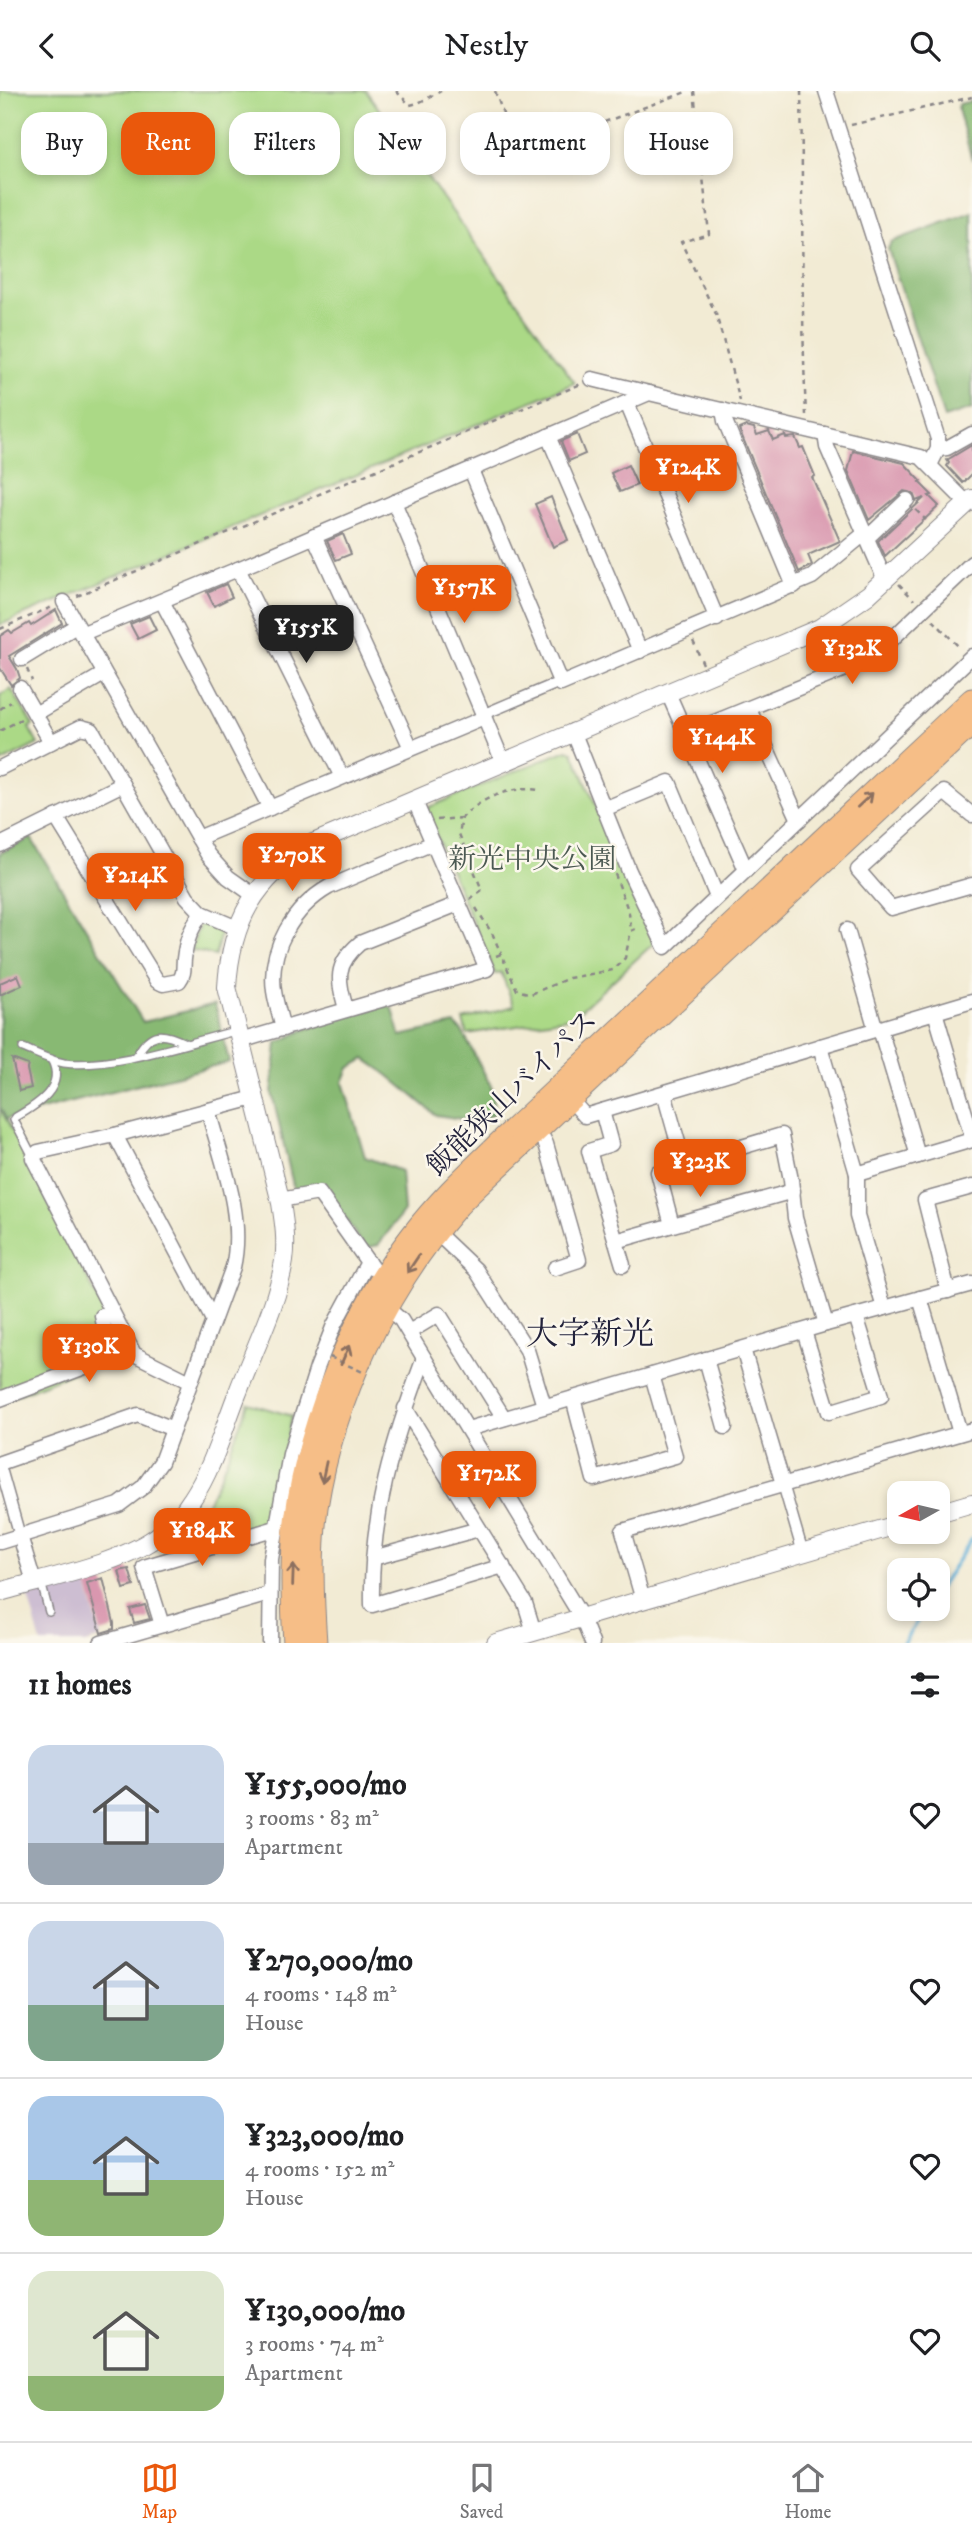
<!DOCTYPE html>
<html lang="en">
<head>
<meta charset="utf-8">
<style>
  body { margin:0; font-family:"IM FELL DW Pica","Noto Serif JP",serif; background:#f6f6f6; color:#202124; height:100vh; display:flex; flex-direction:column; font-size:26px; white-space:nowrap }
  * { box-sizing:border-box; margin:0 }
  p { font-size:23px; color:#757577 }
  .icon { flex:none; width:38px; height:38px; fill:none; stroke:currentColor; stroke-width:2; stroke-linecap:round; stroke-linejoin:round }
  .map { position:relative; height:1552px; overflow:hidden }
  .side { display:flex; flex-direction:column; background:#fff; flex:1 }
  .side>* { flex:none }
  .hud { position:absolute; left:21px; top:21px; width:931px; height:63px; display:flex; gap:14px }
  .needle { width:46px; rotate:262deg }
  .tools { position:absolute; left:887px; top:1390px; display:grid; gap:14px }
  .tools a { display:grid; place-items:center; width:63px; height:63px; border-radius:14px; background:#fff; box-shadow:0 4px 10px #0003; font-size:35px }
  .price { position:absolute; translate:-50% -60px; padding:0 16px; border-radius:14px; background:#ea580c; color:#fff; font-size:23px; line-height:46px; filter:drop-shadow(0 2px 4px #0008) }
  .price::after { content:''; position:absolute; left:50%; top:42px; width:21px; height:16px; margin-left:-10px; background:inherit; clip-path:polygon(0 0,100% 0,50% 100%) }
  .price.current { background:#222; color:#fff }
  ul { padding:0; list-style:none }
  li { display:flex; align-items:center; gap:21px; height:175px; padding:0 28px }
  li+li { border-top:2px solid #e0e0e0 }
  li span { display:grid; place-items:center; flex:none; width:196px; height:140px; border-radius:21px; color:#555 }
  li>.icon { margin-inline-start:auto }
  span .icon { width:84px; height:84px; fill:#fffc; stroke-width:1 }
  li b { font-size:30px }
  h2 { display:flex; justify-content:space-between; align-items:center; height:84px; padding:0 28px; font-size:30px }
  .chip { padding:0 24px; border-radius:21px; background:#fff; box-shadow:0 4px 10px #0003; font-size:24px; line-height:63px }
  .chip.current { background:#ea580c; color:#fff }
  header { display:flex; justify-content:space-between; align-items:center; height:91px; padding:0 28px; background:#fff; font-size:32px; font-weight:600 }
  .menu { display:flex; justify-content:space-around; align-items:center; height:98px; border-top:2px solid #e0e0e0; background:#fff; font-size:19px; color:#757577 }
  .menu a { display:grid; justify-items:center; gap:4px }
  .menu .current { color:#ea580c }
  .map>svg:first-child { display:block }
  .industrial { fill:#cdbed2 }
  .green { fill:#abd986; stroke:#667e60; stroke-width:2 }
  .forest { fill:#88b973; stroke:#556e57; stroke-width:2 }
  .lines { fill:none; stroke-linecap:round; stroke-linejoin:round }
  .stream { stroke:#5dafd8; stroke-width:3.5 }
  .building { fill:#d997af }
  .service-casing { stroke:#8a8688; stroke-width:10 }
  .pedestrian-casing { stroke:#8a8688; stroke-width:13 }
  .minor-casing { stroke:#8a8688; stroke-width:17 }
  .tertiary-casing { stroke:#8a8688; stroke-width:20 }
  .trunk-casing { stroke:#8a8688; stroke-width:25 }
  .path { stroke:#8a8688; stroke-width:2.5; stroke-dasharray:5 5; stroke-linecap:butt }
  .service { stroke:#fff; stroke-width:7 }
  .pedestrian { stroke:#fff; stroke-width:10 }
  .minor { stroke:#fff; stroke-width:14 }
  .tertiary { stroke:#fff; stroke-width:18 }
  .trunk { stroke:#f6be87; stroke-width:23 }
  .path-bridge { stroke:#8a8688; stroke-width:2.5; stroke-dasharray:5 5; stroke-linecap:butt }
  .oneway { stroke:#8c7061 }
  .labels { text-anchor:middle; stroke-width:5; stroke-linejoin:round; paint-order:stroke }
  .park-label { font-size:28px; fill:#4b5952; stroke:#fbf7ec }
  .street-label { font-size:28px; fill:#22223b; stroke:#fbf7ec }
  .quarter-label { font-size:32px; fill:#22223b; stroke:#fbf7ec }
</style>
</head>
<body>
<header><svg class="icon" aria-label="back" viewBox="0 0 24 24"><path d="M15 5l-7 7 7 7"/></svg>Nestly<svg class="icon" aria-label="search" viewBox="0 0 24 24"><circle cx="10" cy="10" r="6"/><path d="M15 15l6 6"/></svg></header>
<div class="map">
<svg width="972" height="1552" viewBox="0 0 972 1552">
  <rect width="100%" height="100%" fill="#fbf7ec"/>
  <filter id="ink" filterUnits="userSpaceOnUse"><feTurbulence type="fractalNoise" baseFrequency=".0143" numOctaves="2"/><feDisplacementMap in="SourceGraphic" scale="14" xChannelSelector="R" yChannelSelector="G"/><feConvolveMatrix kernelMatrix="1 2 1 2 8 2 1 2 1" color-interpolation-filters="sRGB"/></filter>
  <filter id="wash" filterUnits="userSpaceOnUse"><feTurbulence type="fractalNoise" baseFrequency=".00686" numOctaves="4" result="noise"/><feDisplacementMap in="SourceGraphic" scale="28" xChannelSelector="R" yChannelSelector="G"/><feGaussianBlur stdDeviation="1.57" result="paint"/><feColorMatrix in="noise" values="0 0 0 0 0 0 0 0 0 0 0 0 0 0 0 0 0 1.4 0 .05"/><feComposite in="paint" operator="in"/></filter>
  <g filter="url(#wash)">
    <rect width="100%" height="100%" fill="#f2ebd4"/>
    <!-- industrial -->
    <path class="industrial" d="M86,1489L101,1547L85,1552H41L28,1506Z"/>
    <!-- green -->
    <g class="green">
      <path d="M0,0H366L575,292L0,534Z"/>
      <path d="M11,598L33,634L29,637L38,653L0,672V605Z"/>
      <path d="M567,659L573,661L654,852L573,926L467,943L463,929L514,915L501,881L495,883L426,721L429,716Z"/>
      <path d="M206,831L222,837L215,865L191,859L200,832Z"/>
      <path d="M0,1016L125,1261L0,1311Z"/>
      <path d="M248,1312L292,1325L270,1428L265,1434L172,1462L169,1454L206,1414L221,1383Z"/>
    </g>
    <!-- forest -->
    <g class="forest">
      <path d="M972,10V69L958,18L959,13Z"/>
      <path d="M972,121V318L944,327L888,158L891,151Z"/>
      <path d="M31,747L143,931L215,913L229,971L6,1028L0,1016V762Z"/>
      <path d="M385,914L393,918L400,945L455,933L462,940L491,995L494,1023L475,1030L436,1024L388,984L365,968L349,977L343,991L365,1066L401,1080L404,1120L378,1154L365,1157L326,1099L295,1103L272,1002L277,952L306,938Z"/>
    </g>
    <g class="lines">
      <!-- stream -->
      <g class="stream">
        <path d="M938,1499L972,1448"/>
        <path d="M903,1552L926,1517"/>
      </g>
    </g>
    <g id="blocks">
      <!-- building -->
      <g class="building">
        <path d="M746,335L754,337L757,344L769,340L773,349L785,344L786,347L795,346L800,357L803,356L815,385L812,386L840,450L808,464L812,474L799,481L739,338Z"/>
        <path d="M577,343L585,363L569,370L561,350Z"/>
        <path d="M972,354V383L963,392L947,375L949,372L947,369Z"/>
        <path d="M853,360L904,372L921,390L919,391L932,404L929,405L939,415L885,465L878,450L924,407L916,410L913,402L904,400L869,429L848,380Z"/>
        <path d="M628,374L637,394L620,401L611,382Z"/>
        <path d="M551,406L568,449L553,456L535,413Z"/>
        <path d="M343,443L351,463L336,469L327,450Z"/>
        <path d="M226,493L232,506L214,515L207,501Z"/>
        <path d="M56,519L62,532L9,565L17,578L20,587L11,594L0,577V545L9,539L12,542L29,532L31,535Z"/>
        <path d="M149,525L156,539L138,548L130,533Z"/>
        <path d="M18,884L22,894L0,904V892Z"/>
        <path d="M12,968L28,974L27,978L31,997L19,1000Z"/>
        <path d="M129,1478L134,1495L124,1498L119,1480Z"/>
        <path d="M103,1487L114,1532V1538L101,1542L87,1492Z"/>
        <path d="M145,1514L150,1528L134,1532L130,1518Z"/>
      </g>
    </g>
  </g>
  <g filter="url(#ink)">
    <use href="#blocks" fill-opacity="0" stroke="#8a8688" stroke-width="2"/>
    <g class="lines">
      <defs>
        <g id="service">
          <path d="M23,957C36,962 51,970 64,972C112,978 187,952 235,940"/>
          <path d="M137,964C150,940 161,940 185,952"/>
          <path d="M33,1066L14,1029L16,1026C37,1014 67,996 51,968"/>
          <path d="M41,1491L49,1521"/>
        </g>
        <g id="pedestrian">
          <path d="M482,624L560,591"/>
          <path d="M0,1374L20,1445"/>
          <path d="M783,1393L803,1462"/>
        </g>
        <g id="minor">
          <path d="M826,0L938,348V358L930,374"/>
          <path d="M592,288L649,302"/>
          <path d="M627,312L717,528"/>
          <path d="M723,319L725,330L794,495"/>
          <path d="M825,343L827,356L885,489"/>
          <path d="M548,345L640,560"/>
          <path d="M938,358L947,357L972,343"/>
          <path d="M471,379L561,593L812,486L864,443"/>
          <path d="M394,411L503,671"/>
          <path d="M314,445L411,657"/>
          <path d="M866,448L907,409"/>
          <path d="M238,478L342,686"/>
          <path d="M162,510L270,717"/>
          <path d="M64,511L208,764L228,786L255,805"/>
          <path d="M81,543L238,478L649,302L921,366L967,412"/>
          <path d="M22,568L76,535"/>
          <path d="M20,597L51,651"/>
          <path d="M668,602L746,779"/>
          <path d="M749,618L799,729"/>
          <path d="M35,623L104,583"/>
          <path d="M573,640L629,780L665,856L972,565"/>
          <path d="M685,643L872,567L972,472"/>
          <path d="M0,677L81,636L92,639L187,806L202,822L237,837"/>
          <path d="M604,718L669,691L717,806"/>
          <path d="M972,724L944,701L858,779L891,817L972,794"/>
          <path d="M56,726L157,890L163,893L179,890C185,882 183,877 184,868C186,850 191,837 202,822"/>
          <path d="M198,747L484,627"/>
          <path d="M0,754L123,693"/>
          <path d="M847,839L876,939"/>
          <path d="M346,918C338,889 334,874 360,852L458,813"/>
          <path d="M935,921L972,1046"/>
          <path d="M283,938C280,925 276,913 274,900C268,858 294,816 329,796L433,752"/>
          <path d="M880,938L918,1065"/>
          <path d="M240,950L487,878L414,708"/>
          <path d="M820,955L857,1083V1125L884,1217"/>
          <path d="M664,1002L684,1073"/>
          <path d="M570,1008L585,1025L972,910"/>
          <path d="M602,1020L611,1053L589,1060L623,1174"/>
          <path d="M538,1037L546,1053L579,1169L555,1177"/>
          <path d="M115,1044L213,1229"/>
          <path d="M857,1083L972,1049"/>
          <path d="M280,1109L319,1102L372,1177"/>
          <path d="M672,1134L658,1081L782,1044L791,1089L795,1127L826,1233"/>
          <path d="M436,1141L476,1179L527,1259L544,1315"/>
          <path d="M616,1150L793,1100"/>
          <path d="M948,1200L925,1109L972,1096"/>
          <path d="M920,1207L960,1342"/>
          <path d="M387,1217L401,1229L582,1527L592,1552"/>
          <path d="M804,1240L829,1321L881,1305L856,1225"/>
          <path d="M409,1241L439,1223L504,1327"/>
          <path d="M743,1258L783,1393"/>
          <path d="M424,1267C393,1350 370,1424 372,1514L503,1475"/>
          <path d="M706,1268L725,1336"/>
          <path d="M190,1291L134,1263L33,1067L38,1061L115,1044L254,1007"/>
          <path d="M573,1307L594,1388L675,1365L652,1284"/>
          <path d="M0,1308L95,1272C105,1263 106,1238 102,1225"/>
          <path d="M405,1317L525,1512L534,1541"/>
          <path d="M468,1338L826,1233L972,1193"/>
          <path d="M0,1372L138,1324L173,1338"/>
          <path d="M20,1445L34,1491"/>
          <path d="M0,1451L119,1414L143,1396L161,1371L233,1176C245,1124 221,1069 208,1019"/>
          <path d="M373,1467L479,1438"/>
          <path d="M643,1509L623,1440L972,1339"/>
          <path d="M162,1534L144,1476L276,1437"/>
          <path d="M101,1552L269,1503"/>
          <path d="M270,1552L271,1468L290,1363L317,1277L334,1234L368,1171"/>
        </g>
        <g id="tertiary">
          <path d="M938,1422L972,1412"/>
          <path d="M0,1501C47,1487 116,1474 155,1447C170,1437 183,1423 192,1408C213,1377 224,1336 238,1301C254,1258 277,1215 284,1170C287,1150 284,1131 281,1112L227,896C231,829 255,789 311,753L820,537L868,504L972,408"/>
          <path d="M496,1552L900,1433"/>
        </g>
        <g id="trunk">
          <path d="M295,1552C293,1518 292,1485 294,1451C301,1352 351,1223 412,1145C440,1108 474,1077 507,1045L972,609"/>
          <path d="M315,1552C312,1507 310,1461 316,1416C333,1307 386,1196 458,1114C477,1094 498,1076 518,1057C564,1013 610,970 656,927C761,829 867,730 972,632"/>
        </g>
      </defs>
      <!-- service casing -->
      <use href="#service" class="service-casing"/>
      <!-- pedestrian casing -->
      <use href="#pedestrian" class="pedestrian-casing"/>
      <!-- minor casing -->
      <use href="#minor" class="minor-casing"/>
      <!-- tertiary casing -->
      <use href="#tertiary" class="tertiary-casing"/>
      <!-- trunk casing -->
      <use href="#trunk" class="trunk-casing"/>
      <!-- path -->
      <g class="path">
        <path d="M396,0L410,14L418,12L441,0"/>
        <path d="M495,0L517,63L689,0"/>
        <path d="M694,0L709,143L681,151L716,223L740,310"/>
        <path d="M801,0C803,108 801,216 806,324"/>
        <path d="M851,34L972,6"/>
        <path d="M916,419L926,429"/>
        <path d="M899,493L914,509"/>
        <path d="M77,505L581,293"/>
        <path d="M933,529L960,557"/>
        <path d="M0,538L52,516"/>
        <path d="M693,550L703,573"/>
        <path d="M27,578L32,590"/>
        <path d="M0,618L11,611"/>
        <path d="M0,640L21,628"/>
        <path d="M437,729L462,727"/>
        <path d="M615,783L629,822L631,840"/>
        <path d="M470,808L482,799L459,743L462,727C482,706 510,695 539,699"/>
        <path d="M476,817L493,844L501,863"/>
        <path d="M496,865L501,863L517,899L531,903L569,887L613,879L625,867L631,840L640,836"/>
      </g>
      <!-- service -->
      <use href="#service" class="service"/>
      <!-- pedestrian -->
      <use href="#pedestrian" class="pedestrian"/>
      <!-- minor -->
      <use href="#minor" class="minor"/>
      <!-- tertiary -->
      <use href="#tertiary" class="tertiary"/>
      <!-- trunk -->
      <use href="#trunk" class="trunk"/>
      <!-- path-bridge -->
      <path class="path-bridge" d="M330,1266L365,1282"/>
    </g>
    <!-- one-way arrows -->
    <defs><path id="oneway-shaft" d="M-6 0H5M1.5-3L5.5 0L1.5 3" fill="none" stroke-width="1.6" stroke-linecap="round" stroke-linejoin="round" transform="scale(1.75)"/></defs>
    <g class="oneway">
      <use href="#oneway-shaft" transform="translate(865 709) rotate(-43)"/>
      <use href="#oneway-shaft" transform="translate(413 1173) rotate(124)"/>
      <use href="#oneway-shaft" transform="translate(345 1264) rotate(-67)"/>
      <use href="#oneway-shaft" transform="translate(324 1381) rotate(102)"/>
      <use href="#oneway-shaft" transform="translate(293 1484) rotate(-88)"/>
    </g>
  </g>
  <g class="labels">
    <!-- park labels -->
    <g class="park-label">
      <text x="532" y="777">新光中央公園</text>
    </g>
    <!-- street labels -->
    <g class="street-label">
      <text transform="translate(511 1001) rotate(-44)" y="10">飯能狭山バイパス</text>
    </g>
    <!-- quarter labels -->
    <g class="quarter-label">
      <text x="590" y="1253">大字新光</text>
    </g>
  </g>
</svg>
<div class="tools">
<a><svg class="needle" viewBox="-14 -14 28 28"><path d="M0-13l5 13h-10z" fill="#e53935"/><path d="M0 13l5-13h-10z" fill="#757577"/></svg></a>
<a><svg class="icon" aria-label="locate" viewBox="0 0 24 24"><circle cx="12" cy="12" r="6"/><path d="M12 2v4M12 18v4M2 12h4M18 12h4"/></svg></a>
</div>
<b class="price" style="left:688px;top:414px">¥124K</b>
<b class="price" style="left:464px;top:534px">¥157K</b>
<b class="price current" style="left:306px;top:574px">¥155K</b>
<b class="price" style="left:852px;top:595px">¥132K</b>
<b class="price" style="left:722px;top:684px">¥144K</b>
<b class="price" style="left:292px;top:802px">¥270K</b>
<b class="price" style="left:135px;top:822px">¥214K</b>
<b class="price" style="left:700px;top:1108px">¥323K</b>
<b class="price" style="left:89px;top:1293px">¥130K</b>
<b class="price" style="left:489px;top:1420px">¥172K</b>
<b class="price" style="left:202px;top:1477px">¥184K</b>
<div class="hud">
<a class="chip">Buy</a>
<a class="chip current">Rent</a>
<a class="chip">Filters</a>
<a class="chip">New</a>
<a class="chip">Apartment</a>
<a class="chip">House</a>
</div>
</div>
<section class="side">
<h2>11 homes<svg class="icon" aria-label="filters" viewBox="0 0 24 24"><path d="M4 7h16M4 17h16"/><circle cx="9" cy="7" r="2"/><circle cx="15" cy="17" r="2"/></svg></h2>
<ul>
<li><span style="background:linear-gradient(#c9d6e8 70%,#9aa5b1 0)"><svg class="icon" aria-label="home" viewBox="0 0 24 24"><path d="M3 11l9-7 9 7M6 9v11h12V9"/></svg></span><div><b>¥155,000/mo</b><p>3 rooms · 83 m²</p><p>Apartment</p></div><svg class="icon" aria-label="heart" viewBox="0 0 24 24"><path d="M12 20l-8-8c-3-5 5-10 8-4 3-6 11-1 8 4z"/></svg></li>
<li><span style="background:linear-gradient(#c9d6e8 60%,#7fa58c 0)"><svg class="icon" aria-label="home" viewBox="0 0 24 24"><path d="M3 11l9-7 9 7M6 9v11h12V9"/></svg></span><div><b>¥270,000/mo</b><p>4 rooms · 148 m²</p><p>House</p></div><svg class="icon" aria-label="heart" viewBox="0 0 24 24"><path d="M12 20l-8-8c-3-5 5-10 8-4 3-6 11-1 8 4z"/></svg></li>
<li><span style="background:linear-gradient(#a9c7e8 60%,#8fb573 0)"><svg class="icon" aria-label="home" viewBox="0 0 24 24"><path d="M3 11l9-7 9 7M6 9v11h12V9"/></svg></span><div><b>¥323,000/mo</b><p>4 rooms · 152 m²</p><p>House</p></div><svg class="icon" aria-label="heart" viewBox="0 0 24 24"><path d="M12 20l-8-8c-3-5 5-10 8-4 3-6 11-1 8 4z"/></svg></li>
<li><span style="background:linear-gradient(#dfe7d0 75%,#8fb573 0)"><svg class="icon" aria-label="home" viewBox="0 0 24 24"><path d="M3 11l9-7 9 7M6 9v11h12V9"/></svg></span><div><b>¥130,000/mo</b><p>3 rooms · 74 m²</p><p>Apartment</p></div><svg class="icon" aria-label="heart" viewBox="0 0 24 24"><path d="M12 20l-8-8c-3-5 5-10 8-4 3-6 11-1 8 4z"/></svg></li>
</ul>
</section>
<nav class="menu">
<a class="current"><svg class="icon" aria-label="map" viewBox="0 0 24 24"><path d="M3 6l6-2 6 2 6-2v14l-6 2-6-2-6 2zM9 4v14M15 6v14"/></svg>Map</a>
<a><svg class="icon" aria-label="saved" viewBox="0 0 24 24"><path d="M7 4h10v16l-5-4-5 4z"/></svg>Saved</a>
<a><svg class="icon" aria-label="home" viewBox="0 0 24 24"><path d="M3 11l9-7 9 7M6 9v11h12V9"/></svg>Home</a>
</nav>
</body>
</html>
